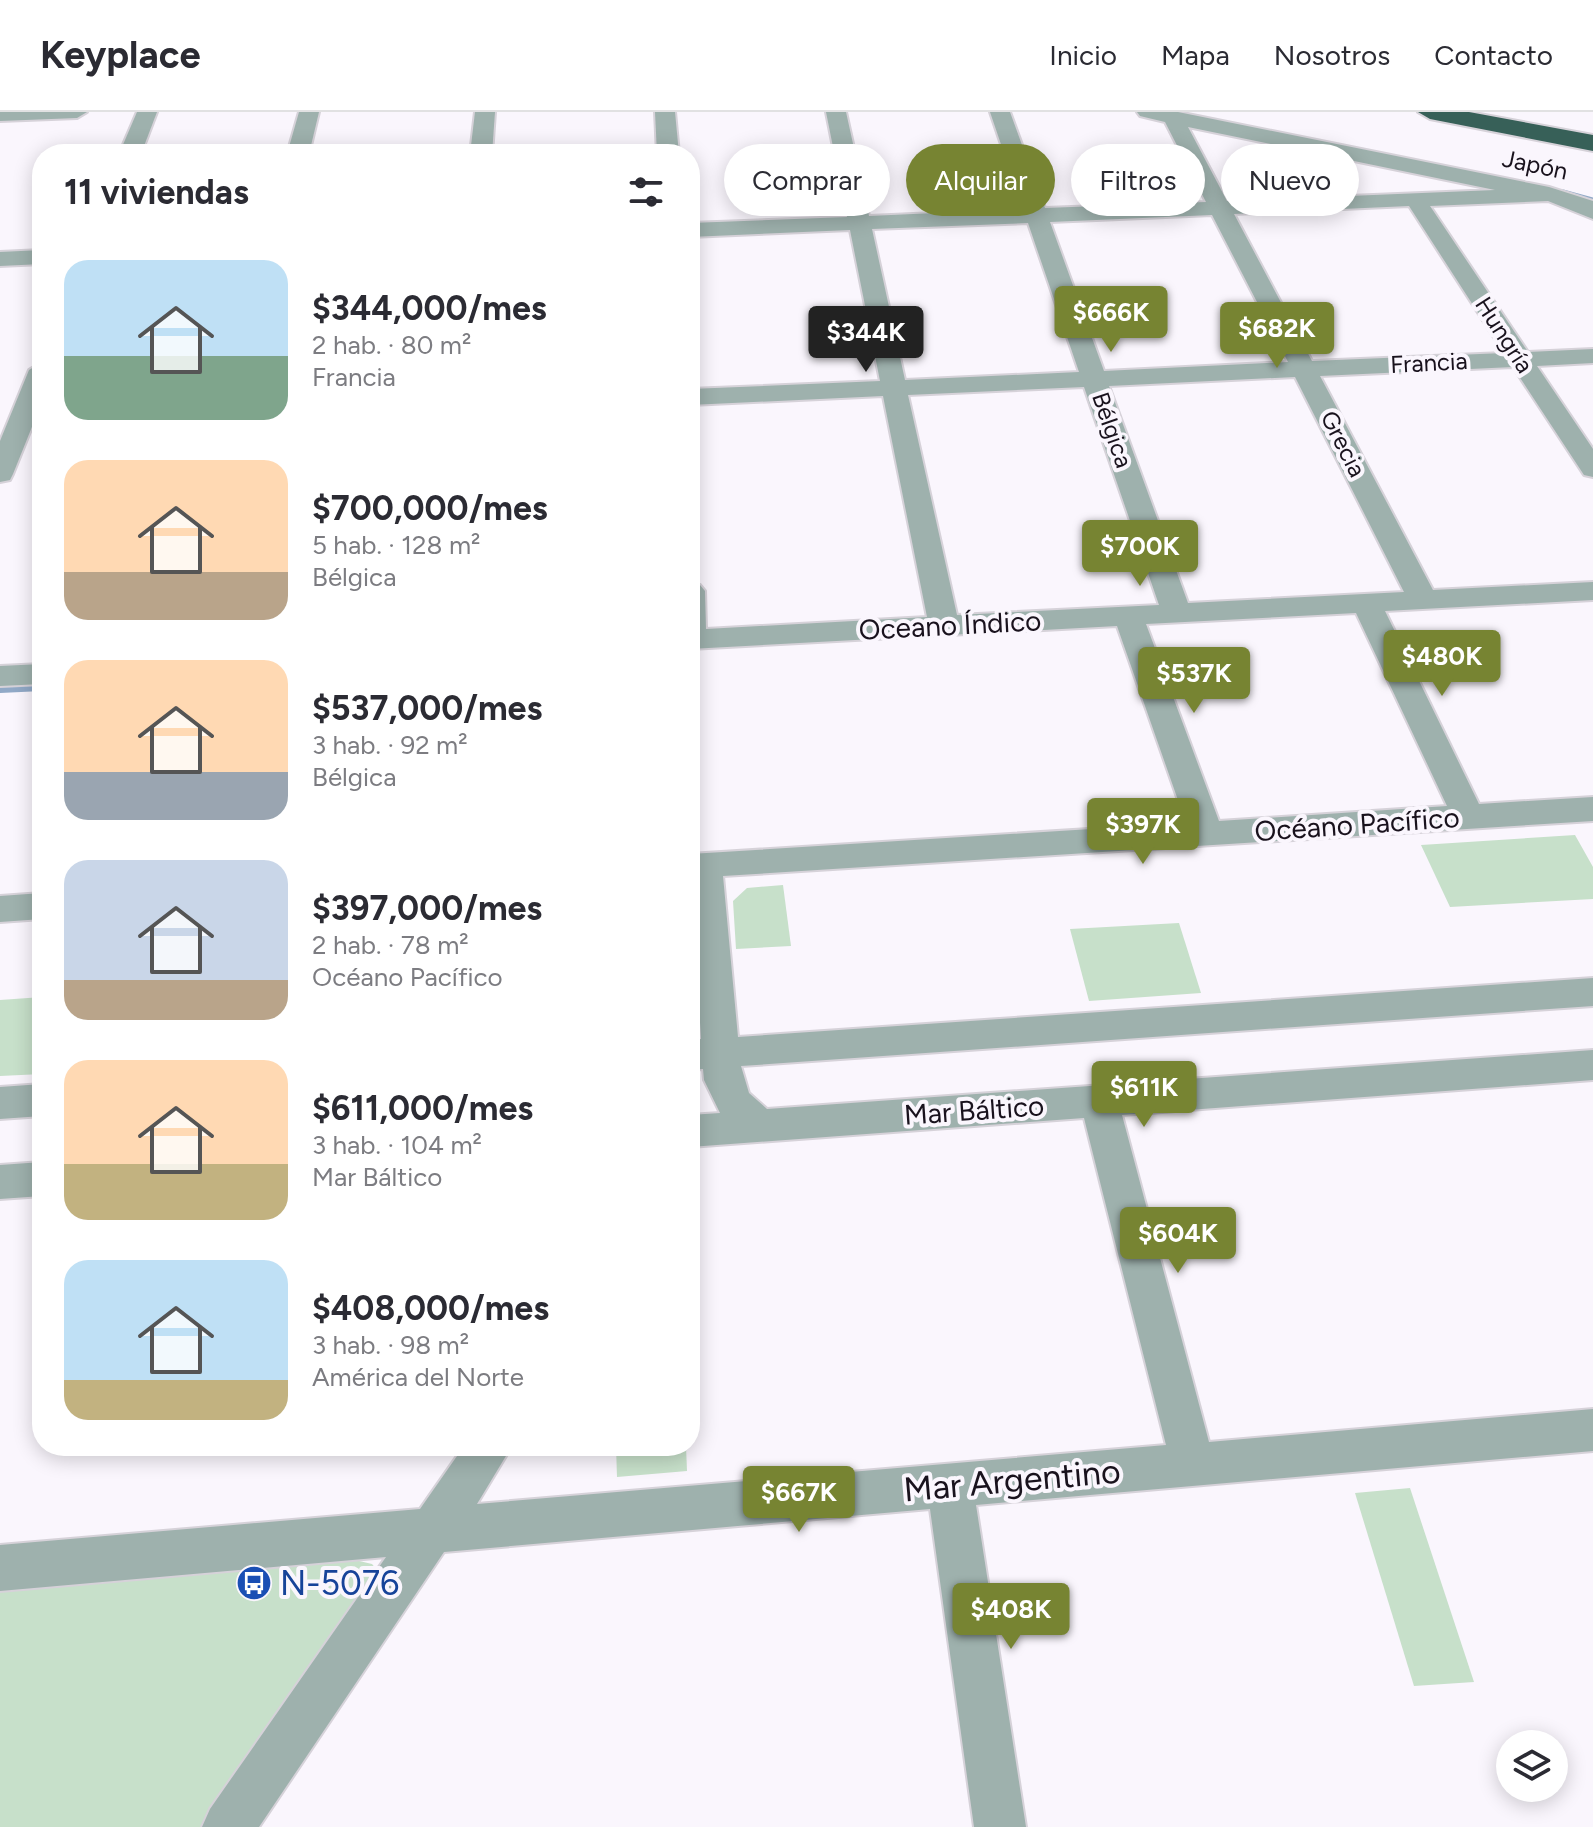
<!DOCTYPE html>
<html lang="es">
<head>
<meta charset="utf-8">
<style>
  body { margin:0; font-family:Figtree,sans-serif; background:#f7f7f7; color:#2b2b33; height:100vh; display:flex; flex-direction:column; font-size:30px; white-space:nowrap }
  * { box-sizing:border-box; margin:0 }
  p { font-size:26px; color:#7c7c81 }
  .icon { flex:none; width:44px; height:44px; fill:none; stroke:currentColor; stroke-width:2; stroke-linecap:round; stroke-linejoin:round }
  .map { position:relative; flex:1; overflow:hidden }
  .panel { position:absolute; left:32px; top:32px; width:668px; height:1312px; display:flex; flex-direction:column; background:#fff; border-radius:32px; box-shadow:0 4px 20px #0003 }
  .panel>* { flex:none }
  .banner { position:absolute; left:724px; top:32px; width:748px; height:72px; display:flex; gap:16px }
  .fabs { position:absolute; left:1496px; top:1618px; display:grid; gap:16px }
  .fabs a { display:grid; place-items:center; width:72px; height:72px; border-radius:50%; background:#fff; box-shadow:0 4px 20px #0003; font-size:40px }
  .price { position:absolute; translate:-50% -68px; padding:0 18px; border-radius:8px; background:#778432; color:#fff; font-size:26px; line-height:52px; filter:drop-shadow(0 2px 4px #0008) }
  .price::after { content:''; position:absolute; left:50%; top:48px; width:24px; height:18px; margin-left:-12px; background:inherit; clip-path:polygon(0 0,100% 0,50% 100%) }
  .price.active { background:#222; color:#fff }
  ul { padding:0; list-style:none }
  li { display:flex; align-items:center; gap:24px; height:200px; padding:0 32px }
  li span { display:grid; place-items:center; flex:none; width:224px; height:160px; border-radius:24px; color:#555 }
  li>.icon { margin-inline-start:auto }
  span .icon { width:96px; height:96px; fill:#fffc; stroke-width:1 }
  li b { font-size:34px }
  h2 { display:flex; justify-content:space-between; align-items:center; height:96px; padding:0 32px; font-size:34px }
  .tag { padding:0 28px; border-radius:36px; background:#fff; box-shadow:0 4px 20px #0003; font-size:28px; line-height:72px }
  .tag.active { background:#778432; color:#fff }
  header { display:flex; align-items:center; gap:48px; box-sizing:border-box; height:112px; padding:0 40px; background:#fff; border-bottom:2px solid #e1e1e2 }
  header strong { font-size:38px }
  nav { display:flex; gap:44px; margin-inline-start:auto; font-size:28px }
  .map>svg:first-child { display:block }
  .green { fill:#c7e0ca }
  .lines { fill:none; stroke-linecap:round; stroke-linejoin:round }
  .stream-far1 { stroke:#91a9c7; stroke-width:5 }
  .stream { stroke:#91a9c7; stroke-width:6 }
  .minor-casing { stroke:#d6d2d9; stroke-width:4 }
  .highway-casing { stroke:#d6d2d9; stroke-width:4 }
  .minor { fill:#9eb1ad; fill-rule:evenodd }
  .highway { fill:#376058; fill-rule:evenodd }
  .labels { text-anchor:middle; stroke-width:8; stroke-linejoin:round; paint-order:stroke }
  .far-street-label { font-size:24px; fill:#19121d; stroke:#faf6fd }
  .street-label { font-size:28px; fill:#19121d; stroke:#faf6fd }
  .near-street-label { font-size:34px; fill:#19121d; stroke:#faf6fd }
  .near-transit-label { font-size:34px; fill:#164399; stroke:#faf6fd; text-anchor:start }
</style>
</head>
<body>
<header>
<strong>Keyplace</strong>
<nav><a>Inicio</a><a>Mapa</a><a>Nosotros</a><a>Contacto</a></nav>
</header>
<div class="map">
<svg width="1593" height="1715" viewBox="0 0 1593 1715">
  <rect width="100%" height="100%" fill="#faf6fd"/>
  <!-- green -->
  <g class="green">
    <path d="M1575,723L1593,755V787L1450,795L1421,733Z"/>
    <path d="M783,773L791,834L736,837L733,789L747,776Z"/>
    <path d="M1179,811L1201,881L1089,889L1070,817Z"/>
    <path d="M42,885V962L0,964V888Z"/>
    <path d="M616,1334H686L687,1359L617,1365Z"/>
    <path d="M1410,1376L1474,1570L1414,1574L1355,1381Z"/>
    <path d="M355,1448L372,1452L378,1459L215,1715H0V1478Z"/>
  </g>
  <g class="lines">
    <!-- stream-far1 -->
    <path class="stream-far1" d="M1563,80L1593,88"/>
    <!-- stream -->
    <path class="stream" d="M0,578L42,576"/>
    <defs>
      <g id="minor">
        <path d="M0,0H87L77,6L0,9Z"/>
        <path d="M137,0H157L141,42H119Z"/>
        <path d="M299,0H319L309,42H287Z"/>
        <path d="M475,0H495L492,42H470Z"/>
        <path d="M655,0H675L679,42H657Z"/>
        <path d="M826,0H846L869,104L1023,97L990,0H1010L1045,96L1206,90L1165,10L1140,4L1137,0H1178L1549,75L1593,89V107L1548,89L1430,94L1528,240L1593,237V251L1537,254L1593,337V365L1584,363L1513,255L1320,264L1433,478L1593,470V488L1385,499L1479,692L1593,685V709L723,764L738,925L1593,866V894L741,954L749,981L767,997L1593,938V968L1122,1003L1209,1330L1593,1297V1339L976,1393L1026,1715H974L930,1397L444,1440L259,1715H202L210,1697L386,1445L0,1479V1433L420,1397L464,1334H512L477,1392L1166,1333L1084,1006L690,1035V1003L720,1001L704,968L703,957L690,958V928L701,927L690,742L1186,711L1117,514L690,537V470L700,473L705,479L706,517L927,505L883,284L690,293V277L880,269L850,118L690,125V111L847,105ZM1188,15L1495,78L1227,89ZM1409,94L1504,241L1312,249L1234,102ZM1212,103L1288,250L1104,259L1050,110ZM1028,111L1079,260L905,268L872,117ZM1295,265L1404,480L1188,491L1109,274ZM1084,275L1159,493L957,503L908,283ZM1356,501L1447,694L1219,709L1146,512Z"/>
        <path d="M42,138V152L0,154V140Z"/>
        <path d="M42,250V290L13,362L10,368L0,370V329L29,258Z"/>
        <path d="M42,552V572L0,574V554Z"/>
        <path d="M42,781V807L0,810V784Z"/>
        <path d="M42,972V1004L0,1007V975Z"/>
        <path d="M42,1050V1084L0,1087V1053Z"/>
      </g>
      <path id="highway" d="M1418,0H1469L1593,23V39L1430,7Z"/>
    </defs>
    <!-- minor casing -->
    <use href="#minor" class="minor-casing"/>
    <!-- highway casing -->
    <use href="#highway" class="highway-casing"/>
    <!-- minor -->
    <use href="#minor" class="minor"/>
    <!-- highway -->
    <use href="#highway" class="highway"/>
  </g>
  <!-- icons -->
  <defs>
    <symbol id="bus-disc" viewBox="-11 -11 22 22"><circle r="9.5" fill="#1a4fb4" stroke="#faf6fd"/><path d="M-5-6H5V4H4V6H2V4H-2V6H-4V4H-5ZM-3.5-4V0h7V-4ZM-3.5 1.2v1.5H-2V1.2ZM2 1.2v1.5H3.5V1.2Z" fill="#fff"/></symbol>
  </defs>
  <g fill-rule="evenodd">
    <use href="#bus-disc" x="234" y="1451" width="40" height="40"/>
  </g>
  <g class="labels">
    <!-- far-street labels -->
    <g class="far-street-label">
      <text transform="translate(1535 53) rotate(12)" y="8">Japón</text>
      <text transform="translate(1504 223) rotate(57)" y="8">Hungría</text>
      <text transform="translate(1429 251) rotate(-3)" y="8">Francia</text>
      <text transform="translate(1112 318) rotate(71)" y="8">Bélgica</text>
      <text transform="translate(1343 332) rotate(63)" y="8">Grecia</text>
    </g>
    <!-- street labels -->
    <g class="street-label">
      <text transform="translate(950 513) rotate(-3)" y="10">Oceano Índico</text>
      <text transform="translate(1357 712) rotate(-4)" y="10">Océano Pacífico</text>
      <text transform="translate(974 998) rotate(-4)" y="10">Mar Báltico</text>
    </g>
    <!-- near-street labels -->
    <g class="near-street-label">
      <text transform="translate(1012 1368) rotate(-5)" y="12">Mar Argentino</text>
    </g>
    <!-- near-transit labels -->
    <g class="near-transit-label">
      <text x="280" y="1483">N-5076</text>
    </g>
  </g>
</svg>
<div class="fabs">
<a><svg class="icon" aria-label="layers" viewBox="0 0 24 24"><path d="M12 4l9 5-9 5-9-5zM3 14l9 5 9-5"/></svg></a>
</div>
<b class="price" style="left:1111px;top:242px">$666K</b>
<b class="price" style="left:1277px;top:258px">$682K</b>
<b class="price active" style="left:866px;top:262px">$344K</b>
<b class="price" style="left:1140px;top:476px">$700K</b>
<b class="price" style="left:1442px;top:586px">$480K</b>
<b class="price" style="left:1194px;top:603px">$537K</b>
<b class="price" style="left:1143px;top:754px">$397K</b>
<b class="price" style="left:1144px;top:1017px">$611K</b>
<b class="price" style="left:1178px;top:1163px">$604K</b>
<b class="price" style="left:799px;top:1422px">$667K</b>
<b class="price" style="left:1011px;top:1539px">$408K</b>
<div class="banner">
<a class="tag">Comprar</a>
<a class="tag active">Alquilar</a>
<a class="tag">Filtros</a>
<a class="tag">Nuevo</a>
</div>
<section class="panel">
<h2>11 viviendas<svg class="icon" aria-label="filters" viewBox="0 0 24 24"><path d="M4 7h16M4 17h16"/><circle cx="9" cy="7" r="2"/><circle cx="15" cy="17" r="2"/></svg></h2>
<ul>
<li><span style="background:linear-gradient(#bfe0f5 60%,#7fa58c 0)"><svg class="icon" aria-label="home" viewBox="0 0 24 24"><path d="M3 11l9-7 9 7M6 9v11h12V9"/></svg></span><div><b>$344,000/mes</b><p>2 hab. · 80 m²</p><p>Francia</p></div></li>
<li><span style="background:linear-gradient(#ffd9b3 70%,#b9a48a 0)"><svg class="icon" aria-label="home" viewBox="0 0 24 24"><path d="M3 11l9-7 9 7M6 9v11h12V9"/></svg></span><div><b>$700,000/mes</b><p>5 hab. · 128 m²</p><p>Bélgica</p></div></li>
<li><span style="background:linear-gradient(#ffd9b3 70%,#9aa5b1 0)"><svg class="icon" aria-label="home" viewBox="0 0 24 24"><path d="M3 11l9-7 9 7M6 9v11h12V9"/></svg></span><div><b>$537,000/mes</b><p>3 hab. · 92 m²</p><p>Bélgica</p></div></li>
<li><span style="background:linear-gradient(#c9d6e8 75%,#b9a48a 0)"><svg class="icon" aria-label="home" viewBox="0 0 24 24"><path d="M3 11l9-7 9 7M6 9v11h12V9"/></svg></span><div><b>$397,000/mes</b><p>2 hab. · 78 m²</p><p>Océano Pacífico</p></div></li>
<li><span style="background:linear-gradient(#ffd9b3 65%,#c2b280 0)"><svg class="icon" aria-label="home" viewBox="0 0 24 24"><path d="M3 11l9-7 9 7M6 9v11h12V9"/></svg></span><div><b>$611,000/mes</b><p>3 hab. · 104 m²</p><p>Mar Báltico</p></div></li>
<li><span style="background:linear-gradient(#bfe0f5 75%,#c2b280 0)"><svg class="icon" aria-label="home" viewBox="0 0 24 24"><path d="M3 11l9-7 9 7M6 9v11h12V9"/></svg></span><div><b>$408,000/mes</b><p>3 hab. · 98 m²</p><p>América del Norte</p></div></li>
</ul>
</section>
</div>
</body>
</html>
